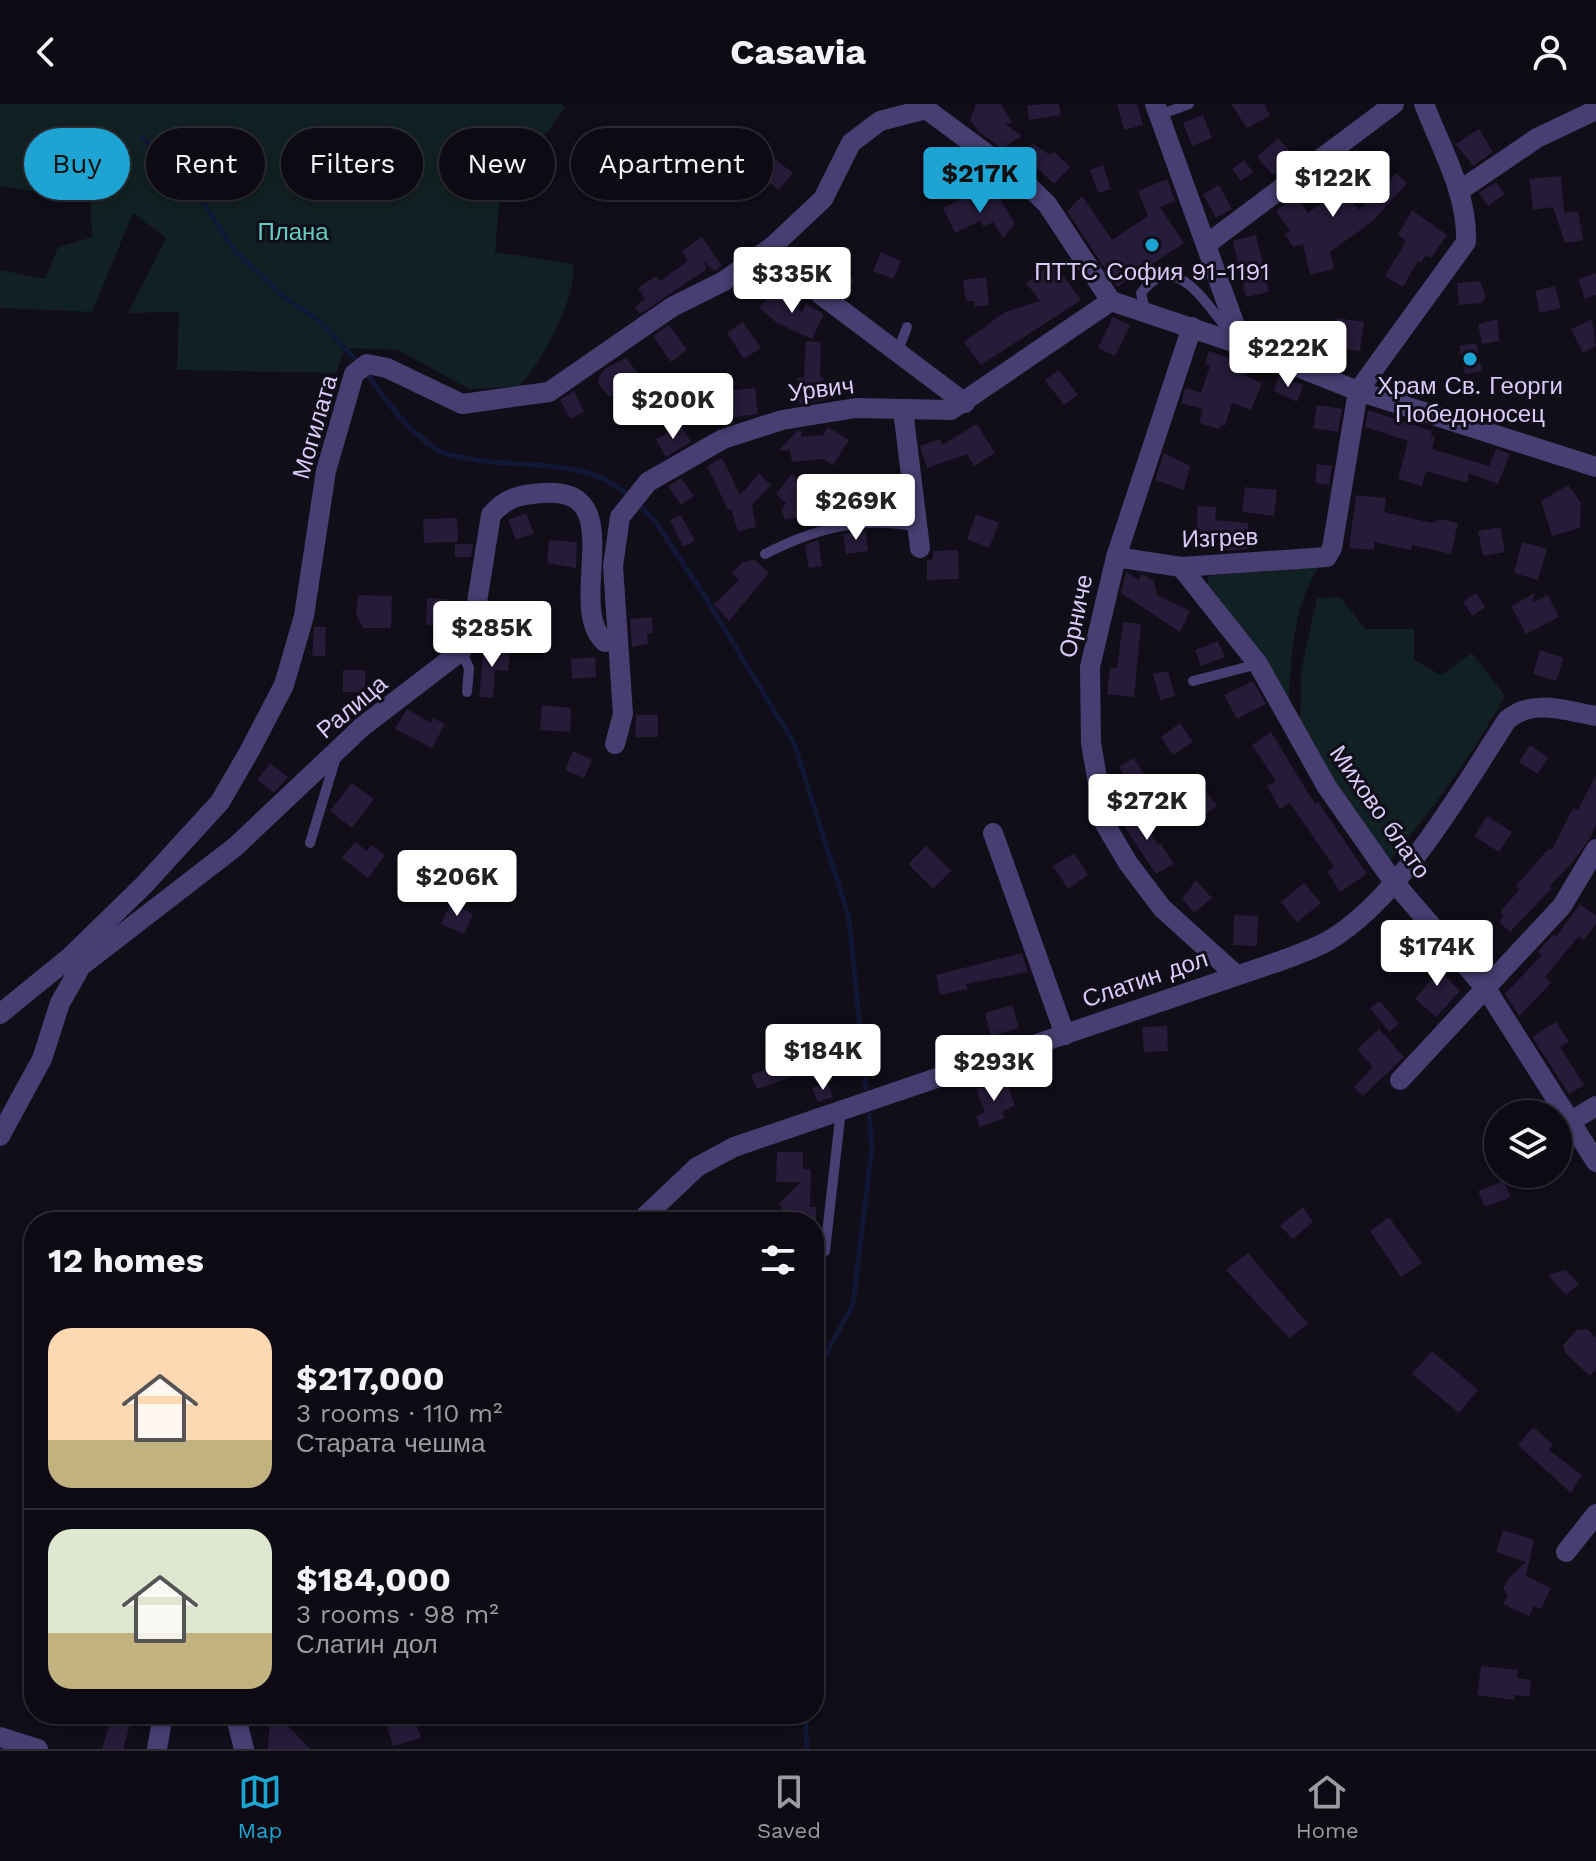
<!DOCTYPE html>
<html lang="en">
<head>
<meta charset="utf-8">
<style>
  body { margin:0; font-family:"Work Sans",sans-serif; background:#16131c; color:#f1f3f6; height:100vh; display:flex; flex-direction:column; font-size:30px; white-space:nowrap }
  * { box-sizing:border-box; margin:0 }
  p { font-size:26px; color:#9a9aa0 }
  .icon { flex:none; width:44px; height:44px; fill:none; stroke:currentColor; stroke-width:2; stroke-linecap:round; stroke-linejoin:round }
  .map { position:relative; flex:1; overflow:hidden }
  .panel { position:absolute; left:24px; top:1108px; width:800px; height:512px; display:flex; flex-direction:column; background:#0d0a13; border-radius:32px; box-shadow:0 4px 12px #0003,0 0 0 2px #2d2b33 }
  .panel>* { flex:none }
  .top-card { position:absolute; left:24px; top:24px; width:800px; height:72px; display:flex; gap:16px }
  .buttons { position:absolute; left:1484px; top:996px; display:grid; gap:16px }
  .buttons a { display:grid; place-items:center; width:88px; height:88px; border-radius:50%; background:#0d0a13; box-shadow:0 4px 12px #0003,0 0 0 2px #2d2b33; font-size:40px }
  .price { position:absolute; translate:-50% -68px; padding:0 18px; border-radius:8px; background:#fff; color:#222; font-size:26px; line-height:52px; filter:drop-shadow(0 2px 4px #0008) }
  .price::after { content:''; position:absolute; left:50%; top:48px; width:24px; height:18px; margin-left:-12px; background:inherit; clip-path:polygon(0 0,100% 0,50% 100%) }
  .price.current { background:#1da4d3; color:#111 }
  ul { padding:0; list-style:none }
  li { display:flex; align-items:center; gap:24px; height:200px; padding:0 24px }
  li+li { border-top:2px solid #2d2b33 }
  li span { display:grid; place-items:center; flex:none; width:224px; height:160px; border-radius:24px; color:#555 }
  li>.icon { margin-inline-start:auto }
  span .icon { width:96px; height:96px; fill:#fffc; stroke-width:1 }
  li b { font-size:34px }
  h2 { display:flex; justify-content:space-between; align-items:center; height:96px; padding:0 24px; font-size:34px }
  .chip { padding:0 28px; border-radius:36px; background:#0d0a13; box-shadow:0 4px 12px #0003,0 0 0 2px #2d2b33; font-size:28px; line-height:72px }
  .chip.current { background:#1da4d3; color:#111 }
  header { display:flex; justify-content:space-between; align-items:center; height:104px; padding:0 24px; background:#0d0a13; font-size:36px; font-weight:700 }
  .tab-bar { display:flex; justify-content:space-around; align-items:center; height:112px; border-top:2px solid #2d2b33; background:#0d0a13; font-size:22px; color:#9a9aa0 }
  .tab-bar a { display:grid; justify-items:center; gap:4px }
  .tab-bar .current { color:#1da4d3 }
  .map>svg:first-child { display:block }
  .green { fill:#112022 }
  .lines { fill:none; stroke-linecap:round; stroke-linejoin:round }
  .stream { stroke:#101835; stroke-width:5 }
  .building { fill:#261b38 }
  .service { stroke:#483e72; stroke-width:10 }
  .minor { stroke:#483e72; stroke-width:20 }
  .poi-dot { fill:#1da4d3; stroke:#110d19; stroke-width:3 }
  .labels { text-anchor:middle; stroke-width:6; stroke-linejoin:round; paint-order:stroke }
  .park-label { font-size:24px; fill:#63cdc3; stroke:#110d19 }
  .poi-label { font-size:24px; fill:#d8ccf8; stroke:#110d19 }
  .street-label { font-size:24px; fill:#d8ccf8; stroke:#110d19 }
</style>
</head>
<body>
<header><svg class="icon" aria-label="back" viewBox="0 0 24 24"><path d="M15 5l-7 7 7 7"/></svg>Casavia<svg class="icon" aria-label="person" viewBox="0 0 24 24"><circle cx="12" cy="8" r="4"/><path d="M4 21q1-7 8-7t8 7"/></svg></header>
<div class="map">
<svg width="1596" height="1645" viewBox="0 0 1596 1645">
  <rect width="100%" height="100%" fill="#110d19"/>
  <!-- green -->
  <g class="green">
    <path d="M0,0H562L565,4L500,91L495,148L573,160C577,194 542,259 518,283L469,285L398,246L345,244L336,269L177,266L179,208L128,209L166,134L133,109L92,208L0,204V166L45,175L58,143L92,133L90,96L0,82Z"/>
    <path d="M1319,463C1291,506 1292,555 1288,604L1208,491V472Z"/>
    <path d="M1340,493L1365,525H1414V556L1441,571L1472,549L1505,592C1472,652 1432,706 1388,759L1300,624L1301,567L1317,494Z"/>
  </g>
  <g class="lines">
    <!-- stream -->
    <g class="stream">
      <path d="M143,34L187,72L233,145L283,192L317,215L359,259"/>
      <path d="M365,267C385,296 409,329 441,348C449,352 461,353 471,355C523,365 588,353 629,392"/>
      <path d="M637,399L654,416L705,493L794,639L849,814L866,984"/>
      <path d="M814,1272L853,1200L872,1043L869,1011"/>
      <path d="M805,1610L807,1645"/>
    </g>
  </g>
  <!-- building -->
  <g class="building">
    <path d="M976,0H1001L1012,19L1005,20L1022,32L1002,45L979,28L970,16Z"/>
    <path d="M1042,0H1059L1061,11L1029,16L1027,2Z"/>
    <path d="M1117,0H1137L1143,21L1124,26Z"/>
    <path d="M1231,0H1264L1270,12L1247,24Z"/>
    <path d="M1203,11L1212,34L1192,42L1183,19Z"/>
    <path d="M1479,25L1493,48L1473,62L1456,40Z"/>
    <path d="M1278,34L1294,51L1273,71L1257,53Z"/>
    <path d="M1032,39L1050,51L1054,48L1070,63L1054,80L1036,63Z"/>
    <path d="M775,55L793,69L779,86L761,72Z"/>
    <path d="M1244,56L1253,68L1241,77L1232,65Z"/>
    <path d="M1338,58L1344,65L1335,73L1359,106L1396,69L1407,79L1373,117L1330,148L1334,165L1310,171L1303,140L1293,143L1285,130L1290,127L1276,107L1296,92L1308,109L1331,92L1316,75Z"/>
    <path d="M1103,61L1111,85L1098,89L1090,66Z"/>
    <path d="M1561,72L1564,109L1578,107L1583,136L1565,139L1553,103L1533,106L1529,75Z"/>
    <path d="M1167,75L1175,97L1160,103L1184,139L1117,183L1067,107L1082,92L1112,136L1148,112L1138,87Z"/>
    <path d="M1496,78L1505,90L1488,102L1479,89Z"/>
    <path d="M1219,81L1232,105L1216,114L1203,90Z"/>
    <path d="M997,90L1015,120L1003,134L993,118L984,123L980,117L955,129L943,104L967,92L973,104Z"/>
    <path d="M1412,106L1447,131L1431,154L1426,151L1421,159L1418,157L1403,183L1385,172L1406,137L1398,131Z"/>
    <path d="M1256,131L1269,188L1246,193L1233,137Z"/>
    <path d="M702,133L722,162L715,167L703,157L707,165L640,210L635,203L645,195L638,184L656,172L660,177L688,157L682,147Z"/>
    <path d="M881,148L901,157L893,175L873,167Z"/>
    <path d="M820,152L854,176L844,191L809,167Z"/>
    <path d="M1053,158L1081,196L981,261L964,238L1005,208L1040,197L1026,179Z"/>
    <path d="M1596,169V191L1585,195L1578,175Z"/>
    <path d="M986,173L989,201L975,203L974,197H966L963,176Z"/>
    <path d="M1480,177L1486,193L1482,199L1459,201L1457,179Z"/>
    <path d="M1555,182L1561,204L1540,209L1535,187Z"/>
    <path d="M775,185L802,208L806,200L824,210L812,235L777,219L759,204Z"/>
    <path d="M1113,213L1130,221L1115,252L1098,244Z"/>
    <path d="M1337,214L1364,218L1360,247L1332,243Z"/>
    <path d="M1498,215L1499,237L1482,240L1478,220Z"/>
    <path d="M1592,215L1596,242L1583,249L1571,225Z"/>
    <path d="M743,218L761,244L744,255L727,229Z"/>
    <path d="M669,221L687,246L671,258L653,232Z"/>
    <path d="M806,237L821,238L820,273H823L825,296L799,300L797,274H804Z"/>
    <path d="M1476,239L1482,267L1465,270L1459,242Z"/>
    <path d="M1209,247L1249,261L1245,272L1262,279L1251,306L1232,299L1225,322L1221,321L1220,325L1199,319L1203,305L1181,299L1185,284L1201,289L1210,262L1205,260Z"/>
    <path d="M626,254L641,273L621,290L609,293L598,279L599,273L605,265Z"/>
    <path d="M1059,266L1078,291L1064,301L1045,276Z"/>
    <path d="M1278,273L1303,281L1297,298L1274,287Z"/>
    <path d="M755,284L758,310L734,313L733,303L727,304L725,287Z"/>
    <path d="M574,287L584,308L570,315L560,296Z"/>
    <path d="M1317,301L1342,305L1338,328L1313,324Z"/>
    <path d="M1368,306L1432,327L1431,332L1435,333L1432,345L1489,362L1496,345L1510,350L1498,380L1469,369L1467,379L1426,367L1422,382L1398,375L1408,337L1365,323Z"/>
    <path d="M977,320L995,349L974,362L967,350L927,364L920,342L940,335L942,341Z"/>
    <path d="M681,321L691,338L666,353L656,335Z"/>
    <path d="M828,323L849,336L833,361L822,355L792,358L790,346L778,347L797,327L801,326L802,333L823,331Z"/>
    <path d="M1164,349L1190,362L1184,386L1155,376Z"/>
    <path d="M722,354L740,391L759,370L771,381L752,401L756,423L738,427L731,405L728,406L707,362Z"/>
    <path d="M1317,360L1332,362L1329,381L1315,379Z"/>
    <path d="M792,370L812,387L809,392L816,408L785,416L781,406L786,399L776,390Z"/>
    <path d="M681,374L694,392L681,401L668,382Z"/>
    <path d="M1568,381L1581,399L1580,424L1552,432L1541,397Z"/>
    <path d="M1245,383L1277,386L1274,412L1242,408Z"/>
    <path d="M1356,391L1386,394L1384,408L1432,419L1440,415L1458,419L1451,450L1412,441L1411,446L1374,438V446L1349,444Z"/>
    <path d="M1198,402L1216,403L1215,416L1248,419V445L1220,447V433L1196,431Z"/>
    <path d="M526,409L534,429L516,436L508,416Z"/>
    <path d="M976,410L999,419L989,444L967,435Z"/>
    <path d="M681,411L695,437L683,443L670,416Z"/>
    <path d="M457,414L458,438L424,439L423,415Z"/>
    <path d="M1500,423L1505,448L1483,452L1478,427Z"/>
    <path d="M866,427L868,447L846,450L843,430Z"/>
    <path d="M549,436L577,438L576,464L547,459Z"/>
    <path d="M818,436L822,462L809,464L805,441Z"/>
    <path d="M1522,438L1547,445L1538,476L1514,469Z"/>
    <path d="M455,440H473L471,453H455Z"/>
    <path d="M958,446L959,475L927,476V456L933,455V447Z"/>
    <path d="M754,455L769,469L729,517L714,501L739,476L732,469L742,459Z"/>
    <path d="M1126,468L1139,476L1142,470L1154,477L1157,491L1190,507L1180,528L1121,489Z"/>
    <path d="M1476,489L1485,503L1472,512L1463,498Z"/>
    <path d="M1535,489L1532,499L1548,491L1559,513L1526,530L1511,502Z"/>
    <path d="M358,491L392,492L391,524H363L356,511Z"/>
    <path d="M427,494L448,495V512L443,511L442,522L426,521Z"/>
    <path d="M515,510L536,513L533,537L512,534Z"/>
    <path d="M652,513L653,529L647,530L648,540L632,543L630,515Z"/>
    <path d="M1123,518L1141,520L1134,593L1107,590L1110,564H1117Z"/>
    <path d="M314,523H326L325,552H312Z"/>
    <path d="M1218,537L1225,553L1201,562L1195,546Z"/>
    <path d="M484,542L510,545L508,567L495,566L493,594L479,593Z"/>
    <path d="M1540,546L1564,554L1556,577L1533,570Z"/>
    <path d="M595,553L596,573L572,575L571,555Z"/>
    <rect x="343" y="566" width="22" height="22"/>
    <path d="M1168,567L1175,592L1160,596L1153,570Z"/>
    <path d="M1253,577L1266,600L1237,615L1224,591Z"/>
    <path d="M542,601L571,604L570,628L540,626Z"/>
    <path d="M407,605L431,619L433,614L445,620L432,644L395,625Z"/>
    <path d="M636,611H658V633H635Z"/>
    <path d="M1180,619L1193,638L1173,651L1161,633Z"/>
    <path d="M1271,628L1315,700L1318,698L1367,770L1340,788L1327,767L1334,763L1290,699L1280,705L1267,682L1276,677L1252,641Z"/>
    <path d="M1530,641L1548,653L1538,670L1519,658Z"/>
    <path d="M573,647L592,656L584,674L565,666Z"/>
    <path d="M1134,654L1145,672L1130,680L1119,663Z"/>
    <path d="M270,659L288,673L274,689L257,676Z"/>
    <path d="M1596,671V721L1590,734L1572,759L1550,782L1552,784L1510,828L1499,818L1504,811L1500,808L1520,785L1516,782L1549,744L1552,746L1573,704L1578,706Z"/>
    <path d="M352,679L374,695L352,724L330,707Z"/>
    <path d="M1199,680L1217,701L1203,713L1185,692Z"/>
    <path d="M1139,706L1158,741L1161,740L1174,760L1156,770L1120,716Z"/>
    <path d="M1487,712L1512,728L1499,748L1474,732Z"/>
    <path d="M355,738L367,747L372,741L385,751L368,774L342,754Z"/>
    <path d="M926,742L951,767L933,785L908,760Z"/>
    <path d="M1074,749L1088,771L1068,785L1053,762Z"/>
    <path d="M1196,776L1212,794L1194,809L1182,795Z"/>
    <path d="M1304,779L1321,799L1297,818L1281,798Z"/>
    <path d="M451,798L473,810L464,830L441,820Z"/>
    <path d="M1580,800L1596,812V820L1584,836L1579,832L1545,873L1551,879L1519,912L1505,890L1542,851L1538,848L1554,830L1556,832Z"/>
    <path d="M1234,811L1258,812L1257,842L1233,841Z"/>
    <path d="M1471,822L1489,845L1478,856L1460,834Z"/>
    <path d="M1022,849L1028,868L966,880L968,885L940,891L936,871Z"/>
    <path d="M1431,849L1447,867L1443,870L1460,887L1436,913L1415,895L1435,872L1421,857Z"/>
    <path d="M1380,897L1399,920L1389,928L1370,904Z"/>
    <path d="M1012,901L1019,924L991,932L985,909Z"/>
    <path d="M1556,918L1569,938L1560,943L1584,981L1569,990L1532,933Z"/>
    <path d="M1167,922L1168,947L1144,948L1142,923Z"/>
    <path d="M1379,925L1404,953L1363,992L1354,983L1373,963L1357,945Z"/>
    <path d="M786,943L795,972L757,985L751,971L769,964L765,950Z"/>
    <path d="M827,978L833,993L818,998L812,984Z"/>
    <path d="M1007,978L1015,1002L1002,1007L1005,1014L980,1023L976,1012L985,1008L976,985Z"/>
    <path d="M777,1048H803V1065H811L810,1103H816V1118L786,1114L779,1100L801,1078H776Z"/>
    <path d="M1504,1077L1511,1093L1485,1103L1478,1087Z"/>
    <path d="M1303,1103L1313,1118L1293,1135L1280,1122Z"/>
    <path d="M1389,1113L1422,1159L1401,1173L1370,1127Z"/>
    <path d="M1248,1149L1308,1220L1289,1234L1226,1166Z"/>
    <path d="M1566,1166L1579,1180L1566,1191L1548,1171Z"/>
    <path d="M1587,1225L1596,1234V1265L1590,1272L1565,1249L1563,1241L1577,1226Z"/>
    <path d="M1432,1247L1478,1286L1459,1309L1412,1270Z"/>
    <path d="M1533,1323L1553,1340L1549,1346L1582,1371L1571,1389L1518,1341Z"/>
    <path d="M1503,1426L1534,1436L1526,1472L1551,1484L1541,1505L1534,1502L1529,1512L1503,1500L1508,1491L1503,1485L1509,1474L1526,1458L1496,1448Z"/>
    <path d="M1481,1562L1518,1566L1517,1574L1531,1576L1529,1593L1515,1591L1514,1596L1477,1591Z"/>
    <path d="M270,1610H277L310,1645H268Z"/>
    <path d="M389,1610H413L421,1634L393,1642L386,1618L391,1616Z"/>
    <path d="M111,1615L130,1621L123,1645H102Z"/>
  </g>
  <g class="lines">
    <!-- service -->
    <g class="service">
      <path d="M1159,11L1189,0"/>
      <path d="M1145,207L1141,189C1177,142 1207,204 1232,230"/>
      <path d="M897,249L907,223"/>
      <path d="M765,450C814,425 862,411 917,423"/>
      <path d="M461,547L469,564L467,588"/>
      <path d="M1193,577L1258,560"/>
      <path d="M310,739L336,653"/>
      <path d="M825,1147L841,1006"/>
    </g>
    <!-- minor -->
    <g class="minor">
      <path d="M925,0L926,5L1022,76L1047,100L1111,197"/>
      <path d="M1155,0L1242,241"/>
      <path d="M1459,87L1537,34L1596,6"/>
      <path d="M1207,140L1394,0"/>
      <path d="M820,190L965,299"/>
      <path d="M1111,197L1242,241L1358,287L1596,363"/>
      <path d="M1192,223L1116,453L1090,563L1091,639L1105,720L1128,759L1162,804L1235,870"/>
      <path d="M903,306L920,444"/>
      <path d="M1116,453L1181,463L1327,453L1332,444L1358,287L1466,138C1468,90 1441,44 1424,0"/>
      <path d="M1181,463L1258,560L1327,683L1393,777L1487,886L1596,1058"/>
      <path d="M615,640L623,610L613,462L620,413L648,378L723,335L782,316L856,304L951,306L1111,197"/>
      <path d="M993,729L1065,931"/>
      <path d="M0,910L70,853L144,781L220,698L249,648L284,581L304,512L326,367L354,270L367,260L387,264L462,300L549,288L672,203L724,177L773,142L823,95L851,39L880,17L926,5"/>
      <path d="M1400,976L1562,802L1596,745"/>
      <path d="M1573,1016L1596,1002"/>
      <path d="M0,1032L42,955L60,899L81,862L235,743L362,623L461,547L473,523L491,411C506,393 522,390 545,389C632,384 564,502 605,538L616,537"/>
      <path d="M639,1118L697,1063L734,1043L1283,856C1298,850 1314,845 1328,837C1399,796 1463,684 1507,616C1532,594 1566,607 1596,612"/>
      <path d="M1566,1448L1596,1410"/>
      <path d="M235,1610L244,1645"/>
      <path d="M0,1633L38,1645"/>
      <path d="M157,1645L163,1610"/>
    </g>
  </g>
  <!-- markers -->
  <g class="poi-dot">
    <circle cx="1152" cy="141" r="8"/>
    <circle cx="1470" cy="255" r="8"/>
  </g>
  <g class="labels">
    <!-- park labels -->
    <g class="park-label">
      <text x="293" y="136">Плана</text>
    </g>
    <!-- poi labels -->
    <g class="poi-label">
      <text x="1152" y="176">ПТТС София 91-1191</text>
      <text x="1470" y="290">Храм Св. Георги<tspan x="1470" dy="28">Победоносец</tspan></text>
    </g>
    <!-- street labels -->
    <g class="street-label">
      <text transform="translate(821 285) rotate(-7)" y="8">Урвич</text>
      <text transform="translate(315 323) rotate(-74)" y="8">Могилата</text>
      <text transform="translate(1220 434) rotate(-2)" y="8">Изгрев</text>
      <text transform="translate(1076 512) rotate(-78)" y="8">Орниче</text>
      <text transform="translate(352 603) rotate(-40)" y="8">Ралица</text>
      <text transform="translate(1380 708) rotate(55)" y="8">Михово блато</text>
      <text transform="translate(1145 875) rotate(-19)" y="8">Слатин дол</text>
    </g>
  </g>
</svg>
<div class="buttons">
<a><svg class="icon" aria-label="layers" viewBox="0 0 24 24"><path d="M12 4l9 5-9 5-9-5zM3 14l9 5 9-5"/></svg></a>
</div>
<b class="price current" style="left:980px;top:111px">$217K</b>
<b class="price" style="left:1333px;top:115px">$122K</b>
<b class="price" style="left:792px;top:211px">$335K</b>
<b class="price" style="left:1288px;top:285px">$222K</b>
<b class="price" style="left:673px;top:337px">$200K</b>
<b class="price" style="left:856px;top:438px">$269K</b>
<b class="price" style="left:492px;top:565px">$285K</b>
<b class="price" style="left:1147px;top:738px">$272K</b>
<b class="price" style="left:457px;top:814px">$206K</b>
<b class="price" style="left:1437px;top:884px">$174K</b>
<b class="price" style="left:823px;top:988px">$184K</b>
<b class="price" style="left:994px;top:999px">$293K</b>
<div class="top-card">
<a class="chip current">Buy</a>
<a class="chip">Rent</a>
<a class="chip">Filters</a>
<a class="chip">New</a>
<a class="chip">Apartment</a>
</div>
<section class="panel">
<h2>12 homes<svg class="icon" aria-label="filters" viewBox="0 0 24 24"><path d="M4 7h16M4 17h16"/><circle cx="9" cy="7" r="2"/><circle cx="15" cy="17" r="2"/></svg></h2>
<ul>
<li><span style="background:linear-gradient(#ffd9b3 70%,#c2b280 0)"><svg class="icon" aria-label="home" viewBox="0 0 24 24"><path d="M3 11l9-7 9 7M6 9v11h12V9"/></svg></span><div><b>$217,000</b><p>3 rooms · 110 m²</p><p>Старата чешма</p></div></li>
<li><span style="background:linear-gradient(#dfe7d0 65%,#c2b280 0)"><svg class="icon" aria-label="home" viewBox="0 0 24 24"><path d="M3 11l9-7 9 7M6 9v11h12V9"/></svg></span><div><b>$184,000</b><p>3 rooms · 98 m²</p><p>Слатин дол</p></div></li>
</ul>
</section>
</div>
<nav class="tab-bar">
<a class="current"><svg class="icon" aria-label="map" viewBox="0 0 24 24"><path d="M3 6l6-2 6 2 6-2v14l-6 2-6-2-6 2zM9 4v14M15 6v14"/></svg>Map</a>
<a><svg class="icon" aria-label="saved" viewBox="0 0 24 24"><path d="M7 4h10v16l-5-4-5 4z"/></svg>Saved</a>
<a><svg class="icon" aria-label="home" viewBox="0 0 24 24"><path d="M3 11l9-7 9 7M6 9v11h12V9"/></svg>Home</a>
</nav>
</body>
</html>
